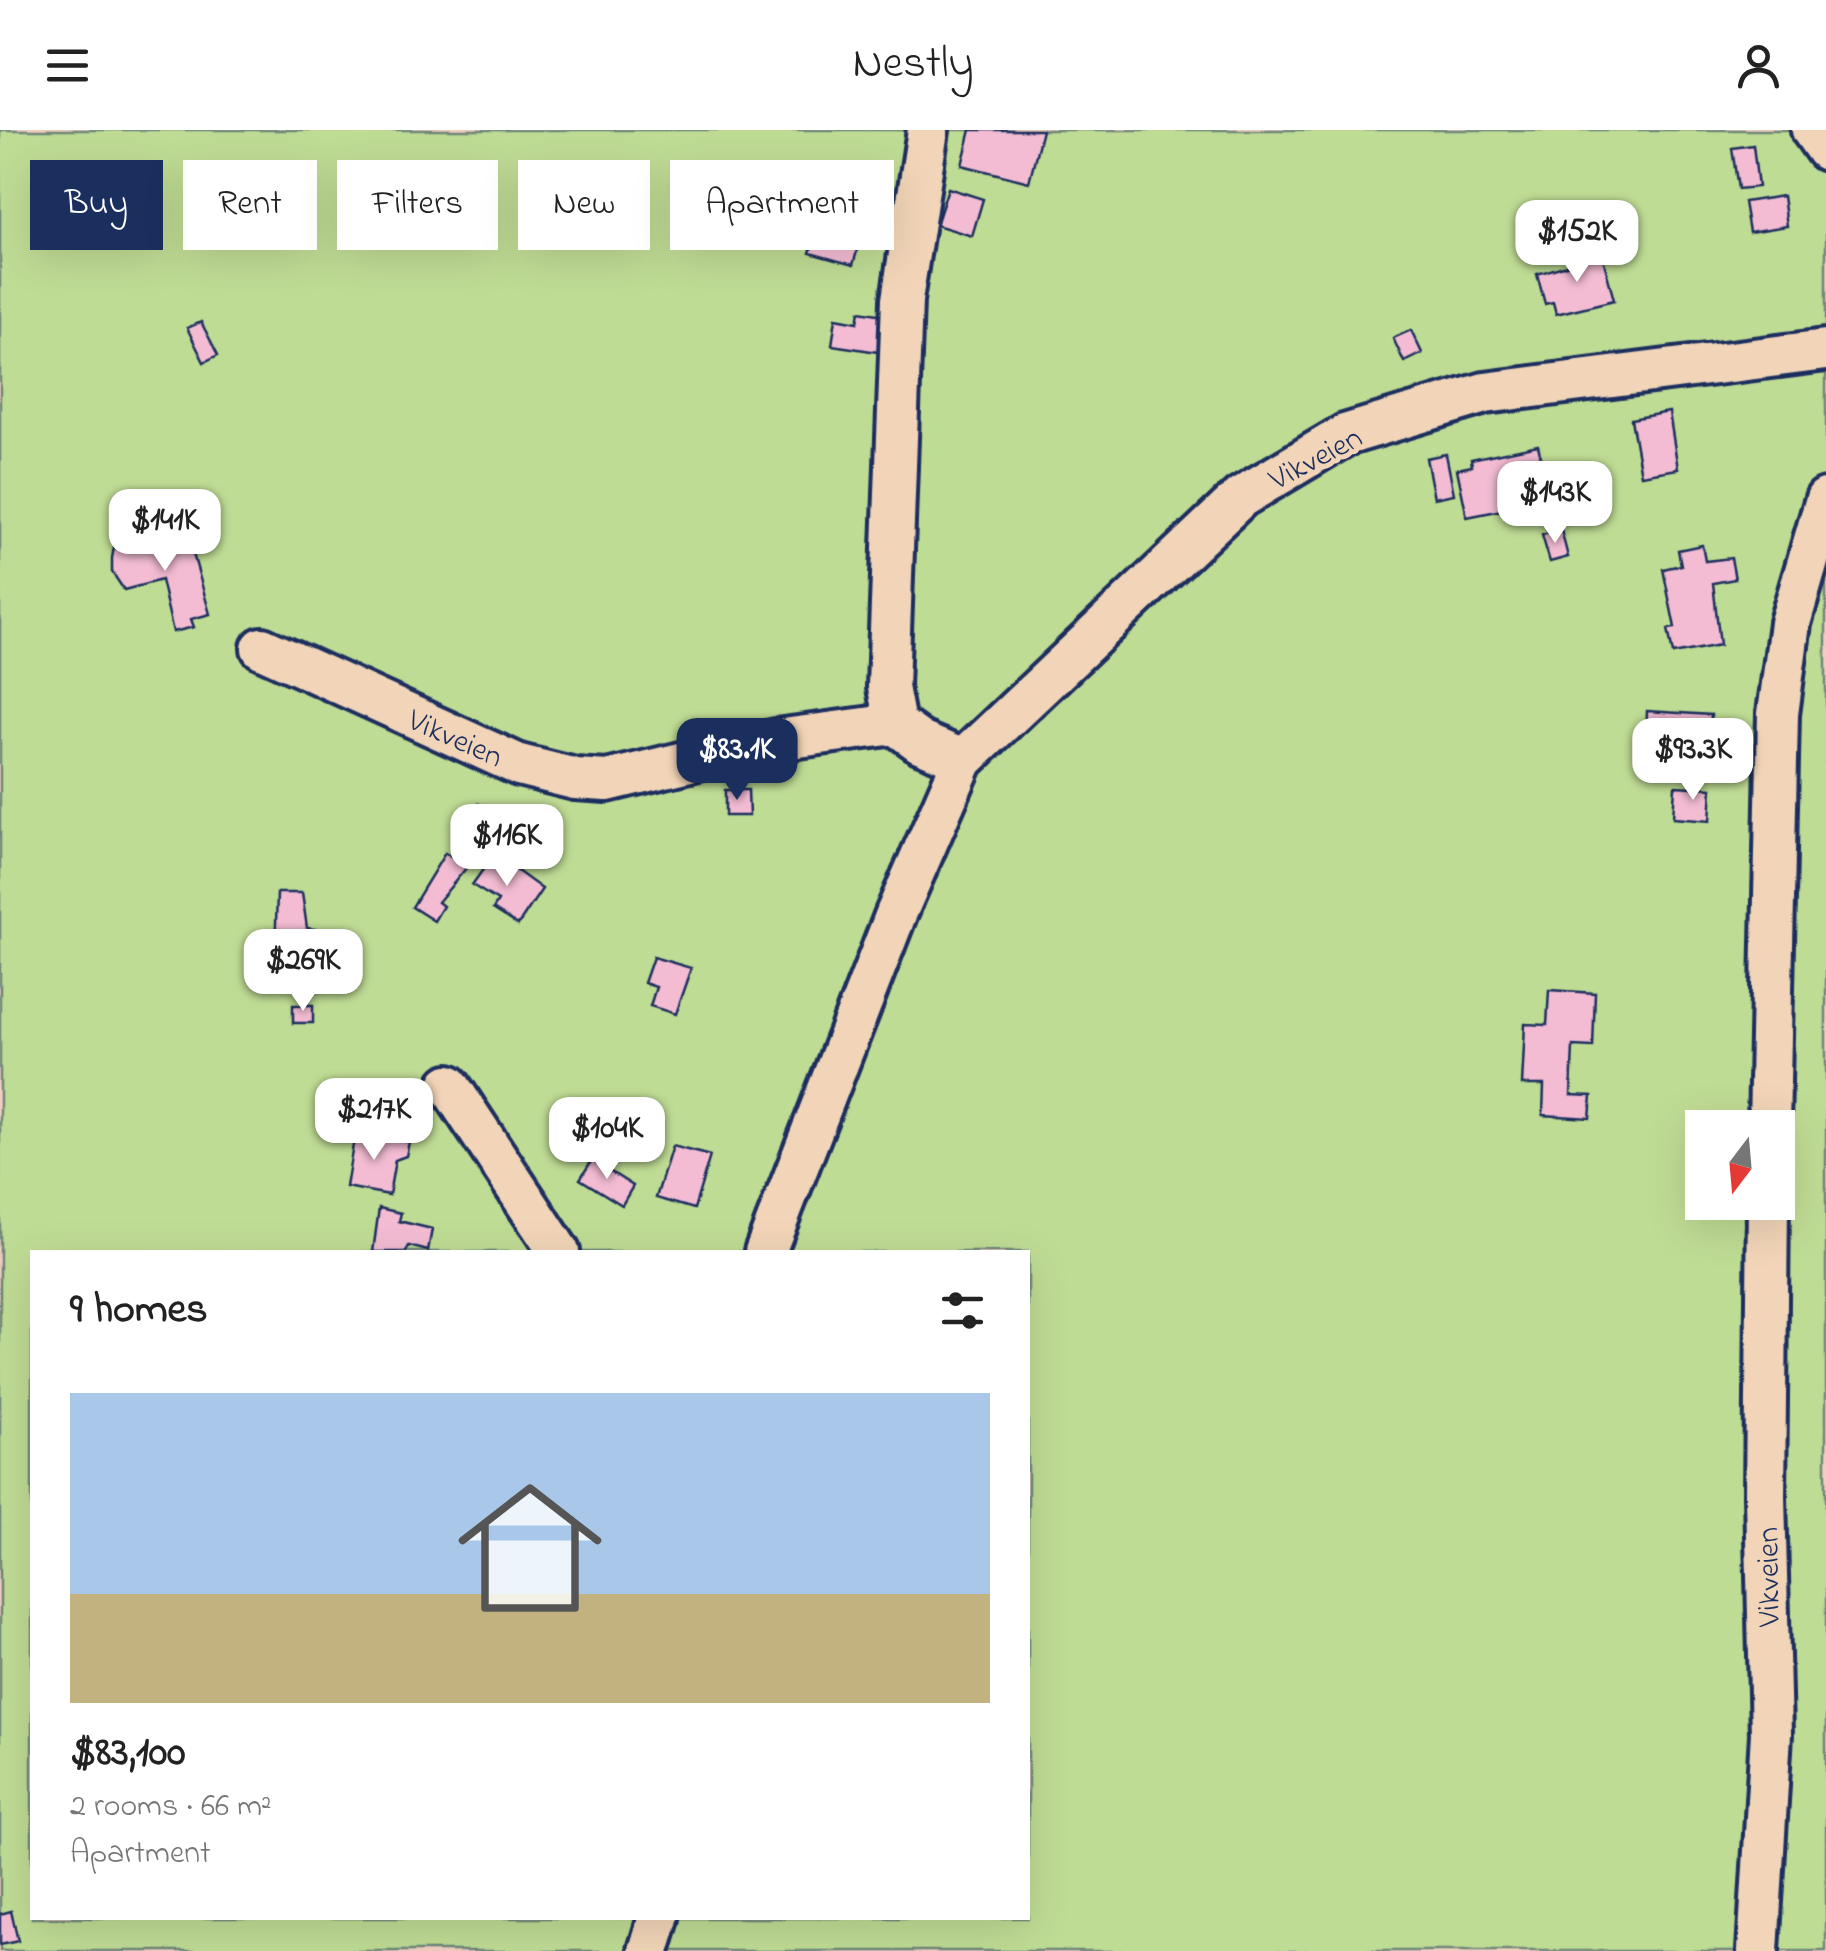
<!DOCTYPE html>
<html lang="en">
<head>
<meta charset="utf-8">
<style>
  body { margin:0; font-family:"Indie Flower",sans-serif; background:#f6f6f6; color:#222; height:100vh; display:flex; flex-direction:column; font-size:38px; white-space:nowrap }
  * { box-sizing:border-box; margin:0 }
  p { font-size:32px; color:#767676 }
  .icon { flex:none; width:55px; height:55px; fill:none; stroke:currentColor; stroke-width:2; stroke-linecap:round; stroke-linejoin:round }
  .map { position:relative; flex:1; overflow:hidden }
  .panel { position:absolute; left:30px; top:1120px; width:1000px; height:670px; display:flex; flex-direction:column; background:#fff; border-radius:0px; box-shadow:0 10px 40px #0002 }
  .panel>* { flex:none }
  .banner { position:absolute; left:30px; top:30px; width:1000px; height:90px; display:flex; gap:20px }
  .needle { width:65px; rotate:196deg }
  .fabs { position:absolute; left:1685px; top:980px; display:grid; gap:20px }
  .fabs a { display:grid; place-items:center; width:110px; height:110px; border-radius:0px; background:#fff; box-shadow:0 10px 40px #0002; font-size:50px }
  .price { position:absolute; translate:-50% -85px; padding:0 22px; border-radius:20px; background:#fff; color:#222; font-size:32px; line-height:65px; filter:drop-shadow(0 2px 5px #0008) }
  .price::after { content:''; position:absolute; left:50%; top:60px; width:30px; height:22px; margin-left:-15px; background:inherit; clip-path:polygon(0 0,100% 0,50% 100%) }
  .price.current { background:#1b2f5e; color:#fff }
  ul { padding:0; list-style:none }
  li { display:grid; align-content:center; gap:20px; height:530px; padding:0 40px }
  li+li { border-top:2px solid #e0e0e0 }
  li span { display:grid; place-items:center; height:310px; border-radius:0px; color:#555 }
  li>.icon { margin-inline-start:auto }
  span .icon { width:180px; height:180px; fill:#fffc; stroke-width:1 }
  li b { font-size:42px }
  h2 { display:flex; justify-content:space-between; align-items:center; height:120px; padding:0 40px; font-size:42px }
  .chip { padding:0 35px; border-radius:0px; background:#fff; box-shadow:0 10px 40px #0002; font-size:35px; line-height:90px }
  .chip.current { background:#1b2f5e; color:#fff }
  header { display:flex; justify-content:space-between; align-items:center; height:130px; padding:0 40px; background:#fff; font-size:45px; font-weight:600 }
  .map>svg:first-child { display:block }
  .green { fill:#bfdc94; stroke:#6d8679; stroke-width:2.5; fill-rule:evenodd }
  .building { fill:#f3bcd3; stroke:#1b2f5e; stroke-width:2.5 }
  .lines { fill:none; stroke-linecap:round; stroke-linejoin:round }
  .minor-casing { stroke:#1b2f5e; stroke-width:48 }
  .minor { stroke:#f2d5b8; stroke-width:40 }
  .labels { text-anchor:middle; stroke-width:10; stroke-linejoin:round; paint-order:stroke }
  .street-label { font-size:32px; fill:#1b2f5e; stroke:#f2d5b8 }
</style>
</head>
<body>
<header><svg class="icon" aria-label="menu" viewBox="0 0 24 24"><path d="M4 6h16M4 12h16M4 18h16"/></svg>Nestly<svg class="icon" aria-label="person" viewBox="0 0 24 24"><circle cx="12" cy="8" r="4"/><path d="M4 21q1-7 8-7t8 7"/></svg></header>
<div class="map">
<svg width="1826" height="1821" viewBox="0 0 1826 1821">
  <rect width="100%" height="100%" fill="#f2cec0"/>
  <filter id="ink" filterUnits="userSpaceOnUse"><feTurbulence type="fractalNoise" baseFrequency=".01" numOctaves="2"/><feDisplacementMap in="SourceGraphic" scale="20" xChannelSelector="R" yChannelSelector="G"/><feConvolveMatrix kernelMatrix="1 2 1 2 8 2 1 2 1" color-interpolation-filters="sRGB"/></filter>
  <g filter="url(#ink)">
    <!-- green -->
    <path class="green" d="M0,0H1826V1821H0ZM1702,998H1778V1072H1702ZM32,1122H1028V1788H32Z"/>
    <!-- building -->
    <g class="building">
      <path d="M971,0H1042L1029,52L962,35Z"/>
      <path d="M1753,15L1758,57L1738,59L1732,18Z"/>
      <path d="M948,58L983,69L972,106L936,95Z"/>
      <path d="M1783,66L1787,96L1749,102L1744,72Z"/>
      <path d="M826,68L853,76L855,68L871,73L853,135L810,123Z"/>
      <path d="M1602,124L1614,170L1556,184L1553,172L1545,174L1537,144Z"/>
      <path d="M860,181L884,185L878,222L832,215L836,188L858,192Z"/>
      <path d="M201,192L218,225L204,232L187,198Z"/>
      <path d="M1411,200L1422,223L1404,232L1393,208Z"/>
      <path d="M1669,282L1678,339L1641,345L1631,289Z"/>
      <path d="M1538,315L1546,352L1528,355L1532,374L1467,387L1457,339L1472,336L1471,329Z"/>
      <path d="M1446,324L1454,364L1434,368L1426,328Z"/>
      <path d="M186,399L210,484L191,489L194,497L173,502L161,450L124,460L112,442V428L114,417Z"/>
      <path d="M1561,400L1568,427L1550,432L1542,405Z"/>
      <path d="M1702,415L1705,431L1731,428L1735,449L1713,453L1720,515L1673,524L1668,499L1675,498L1663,439L1681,435L1678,420Z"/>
      <path d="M1647,581L1711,585L1708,637L1645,634Z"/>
      <path d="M1675,656L1712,658L1710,691L1673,688Z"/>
      <path d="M725,660H748L749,686H725Z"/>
      <path d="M479,674L501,689L487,710L465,696Z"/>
      <path d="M445,723L467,737L438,772L443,776L434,791L412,777Z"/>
      <path d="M494,724L542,759L518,795L493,779L498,771L472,755Z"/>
      <path d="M277,763H302L307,798L315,799V824H275Z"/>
      <path d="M653,827L691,838L675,884L650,876L656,857L644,853Z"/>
      <path d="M1549,860L1595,863L1593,917L1573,916L1571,965L1592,966L1590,988L1543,985L1544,955H1522L1525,894L1547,895Z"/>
      <rect x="293" y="875" width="20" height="18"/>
      <path d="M355,1003L409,1012L406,1026L395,1030L389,1065L346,1057Z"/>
      <path d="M672,1016L710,1026L694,1079L656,1068Z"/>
      <path d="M592,1030L633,1056L622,1075L580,1049Z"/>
      <path d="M379,1078L401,1083L399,1091L432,1099L428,1121L409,1116L406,1122H373Z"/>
      <path d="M11,1781L18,1811L0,1815V1784Z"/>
    </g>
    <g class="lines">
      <defs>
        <g id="minor">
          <path d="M928,0L902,170L888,557L895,594L920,612L963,630"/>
          <path d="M1812,0L1826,20"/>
          <path d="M262,518L519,635L575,649L607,651L776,610L895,594"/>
          <path d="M449,955L559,1122"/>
          <path d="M1769,998L1778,584L1790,493L1826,369"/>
          <path d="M765,1122L896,784L963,630L1241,367L1345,305L1485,263L1826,220"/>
          <path d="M649,1821L659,1788"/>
          <path d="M1758,1821L1771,1604L1765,1366L1768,1072"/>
        </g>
      </defs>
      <!-- minor casing -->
      <use href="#minor" class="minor-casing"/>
      <!-- minor -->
      <use href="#minor" class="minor"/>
    </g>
  </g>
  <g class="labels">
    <!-- street labels -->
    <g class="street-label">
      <text transform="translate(1315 327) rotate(-28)" y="11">Vikveien</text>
      <text transform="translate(456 607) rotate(24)" y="11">Vikveien</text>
      <text transform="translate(1767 1447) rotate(-91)" y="11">Vikveien</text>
    </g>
  </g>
</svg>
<div class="fabs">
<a><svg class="needle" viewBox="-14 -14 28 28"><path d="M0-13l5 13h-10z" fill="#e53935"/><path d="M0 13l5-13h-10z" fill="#767676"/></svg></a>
</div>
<b class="price" style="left:1577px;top:155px">$152K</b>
<b class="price" style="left:1555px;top:416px">$143K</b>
<b class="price" style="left:165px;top:444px">$141K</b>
<b class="price current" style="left:737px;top:673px">$83.1K</b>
<b class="price" style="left:1693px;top:673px">$93.3K</b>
<b class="price" style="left:507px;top:759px">$116K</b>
<b class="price" style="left:303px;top:884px">$269K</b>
<b class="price" style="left:374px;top:1033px">$217K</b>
<b class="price" style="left:607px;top:1052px">$104K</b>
<div class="banner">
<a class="chip current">Buy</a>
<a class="chip">Rent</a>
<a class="chip">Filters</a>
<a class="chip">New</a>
<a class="chip">Apartment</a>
</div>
<section class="panel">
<h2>9 homes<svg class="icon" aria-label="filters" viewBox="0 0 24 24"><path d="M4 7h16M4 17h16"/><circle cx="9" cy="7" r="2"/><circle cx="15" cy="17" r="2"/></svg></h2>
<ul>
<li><span style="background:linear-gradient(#a9c7e8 65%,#c2b280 0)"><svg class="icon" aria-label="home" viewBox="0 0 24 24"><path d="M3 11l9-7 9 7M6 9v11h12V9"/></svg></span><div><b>$83,100</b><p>2 rooms · 66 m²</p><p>Apartment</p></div></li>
</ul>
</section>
</div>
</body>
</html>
